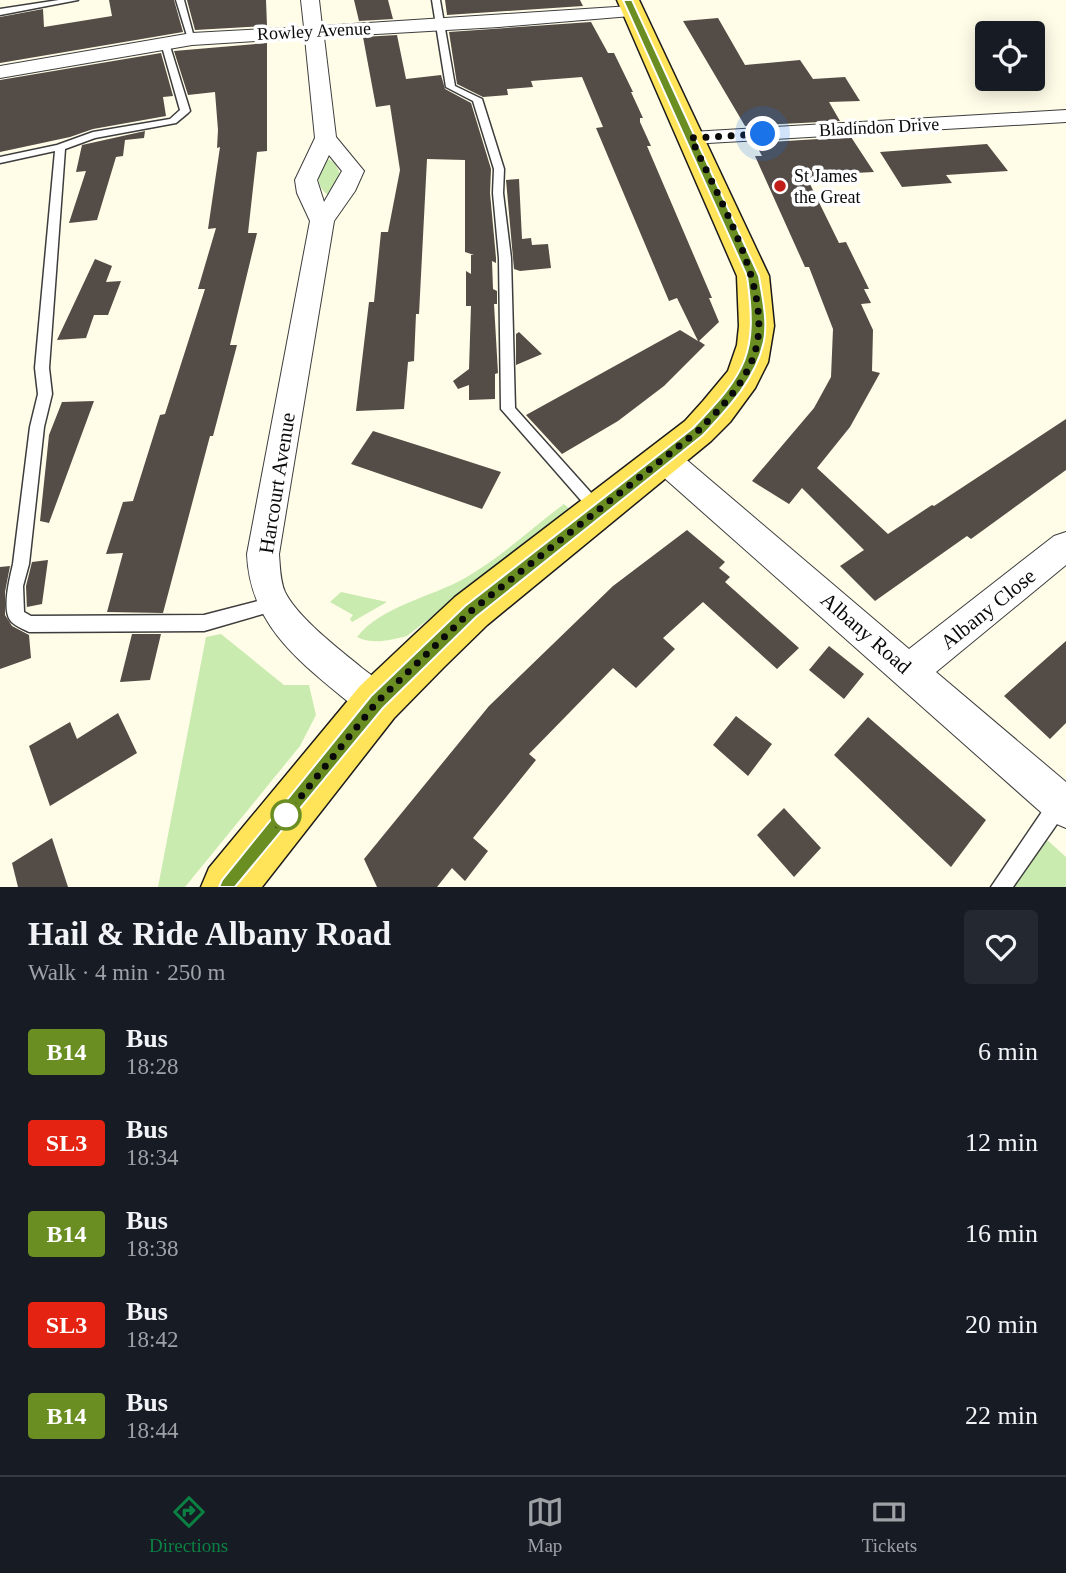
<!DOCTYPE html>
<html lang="en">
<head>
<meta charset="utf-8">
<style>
	body { margin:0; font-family:Georgia,serif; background:#242831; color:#f1f3f6; height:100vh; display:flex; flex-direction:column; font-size:26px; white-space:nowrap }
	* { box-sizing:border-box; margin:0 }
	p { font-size:23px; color:#9ea1a6 }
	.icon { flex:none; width:38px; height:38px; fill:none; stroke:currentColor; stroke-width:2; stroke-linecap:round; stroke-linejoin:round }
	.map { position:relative; height:887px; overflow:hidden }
	.drawer { display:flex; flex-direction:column; background:#171b24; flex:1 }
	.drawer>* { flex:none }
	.badge { padding:0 14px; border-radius:5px; font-size:24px; line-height:46px }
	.buttons { position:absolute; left:975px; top:21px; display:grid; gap:14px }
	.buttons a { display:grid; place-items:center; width:70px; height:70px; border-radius:7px; background:#171b24; box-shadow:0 4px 18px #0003; font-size:35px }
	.you { position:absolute; width:35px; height:35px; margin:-18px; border:5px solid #fff; border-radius:50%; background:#1a73e8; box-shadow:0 0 0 10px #1a73e833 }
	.map>.badge { position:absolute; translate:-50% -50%; box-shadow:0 0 0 4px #fff }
	.round { display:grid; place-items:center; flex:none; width:74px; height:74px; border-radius:7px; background:#242831 }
	.summary { display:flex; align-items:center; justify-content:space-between; height:119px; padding:0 28px }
	h1 { font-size:33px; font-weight:700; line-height:52px }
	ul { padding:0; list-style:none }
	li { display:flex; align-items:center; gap:21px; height:91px; padding:0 28px }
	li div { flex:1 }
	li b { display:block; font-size:26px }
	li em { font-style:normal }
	li .badge { min-width:77px; font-weight:700; text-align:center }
	.dock { display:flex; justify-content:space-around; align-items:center; height:98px; border-top:2px solid #363941; background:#171b24; font-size:19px; color:#9ea1a6 }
	.dock a { display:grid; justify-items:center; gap:4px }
	.dock .active { color:#0b8043 }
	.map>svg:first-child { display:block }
	.green { fill:#caebb0 }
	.building { fill:#544c46 }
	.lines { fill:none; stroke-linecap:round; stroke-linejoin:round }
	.lane-casing { stroke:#3d3d3d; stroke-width:3 }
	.street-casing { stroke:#3d3d3d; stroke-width:2 }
	.primary-casing { stroke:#1b1b1b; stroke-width:3 }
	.lane { fill:#fff; fill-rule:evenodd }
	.street { fill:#fff; fill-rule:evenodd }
	.primary { fill:#ffe358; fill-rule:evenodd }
	.line { fill:#6b8e23; stroke:#fff; stroke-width:2 }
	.walk { stroke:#0a0a0a; stroke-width:7; stroke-dasharray:0 12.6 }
	.poi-dot { fill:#c21f1b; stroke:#fff; stroke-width:2.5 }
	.stop-dot { fill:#fff; stroke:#6b8e23; stroke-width:3.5 }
	.labels { text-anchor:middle; stroke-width:7; stroke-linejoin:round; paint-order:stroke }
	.far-street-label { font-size:18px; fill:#0a0a0a; stroke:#fff }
	.far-poi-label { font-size:18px; fill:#0a0a0a; stroke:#fff; text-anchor:start }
	.street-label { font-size:21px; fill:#0a0a0a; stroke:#fff }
</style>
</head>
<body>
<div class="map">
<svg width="1066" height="887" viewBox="0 0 1066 887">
	<rect width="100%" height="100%" fill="#fffce8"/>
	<path class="green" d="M328,159l7,4 5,11 -12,21c-12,-9 -10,-18 -7,-31z
		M564,504l6,5 -163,127c-16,4 -35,9 -50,1 24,-31 75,-40 108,-59 35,-20 67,-50 99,-74z
		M341,592l46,10 -35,20 -2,-3 3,-4 -23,-13z
		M221,634l63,51h25l7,30 -16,31 -115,141h-27l48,-250z
		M1045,838l21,19v30h-55z"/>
	<path class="building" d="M109,0h65l9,32 -183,31v-46l43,-8 1,18 68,-11z
		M187,0h79l1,26 -72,4z
		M354,0h34l5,19 -34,2z
		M445,0h135l3,6 -136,9z
		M718,18l27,47 55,-5 13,19 32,-2 15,24 -31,1 11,19 -95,5 -62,-105z
		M591,22l17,31h6l19,39h-2l12,26h-3v4l11,24h-4l65,152h-3l10,24 -20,19 6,4 -41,41 -46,35 -56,33 -36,-39 154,-85 18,11 -21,-43 -8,3 -73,-173 7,-1 -21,-50 -51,4 2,6 -26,2 1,6 -25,2 -26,-13 -8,-52z
		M397,35l9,44 35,-4 4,14 26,14 20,66 -1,24 6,65v5l-4,-2 1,28 4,2v13h-3l4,69 -3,1v25l-26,1v-15l-11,4 -5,-8 16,-12 2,-63h-5v-35l5,3v-19h3l-9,-3v-92l-38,-1 -8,155h-3l-2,47 -6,1 -4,47 -48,2 13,-109h5l7,-70h7l12,-62 -10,-65 -14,2 -13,-70z
		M267,43v108l-10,1 -9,81h9l-27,112h7l-24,91h-3l-47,177 -56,-1 16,-59 -17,1 17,-52 10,-1 27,-86 5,-1 40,-125h-7l18,-61 -8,1 12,-82 -3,1 1,-18 -3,-38 -27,3 -14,-44z
		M161,53l12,43 -10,1 3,19 -73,13 -23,8 -70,15v-72z
		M145,131l-1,7 -19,2 -2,16 -7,1 -19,63 -28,3 17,-52 -10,1 6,-27z
		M851,137l23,35 -39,2 2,4 -29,2 31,63 7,-1 23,47h-5l7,14 -10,1 12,26 -1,41 8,2 -30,54 -33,41 71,66 44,-29 2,1 132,-87v51l-95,69 -4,-3 -92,65 -35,-35 24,-16 -62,-62 -13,16 -37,-23 62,-73 17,-31 2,-48 -24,-62h-4l-50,-111h7l-7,-13z
		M987,144l21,27 -62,4 6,8 -50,4 -22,-35z
		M519,179l3,60 9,-1 1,7 16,-1 3,24 -31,3 -6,-2 -8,-89z
		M95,259l17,7 -6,16 15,-1 -13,34h-14l-8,23 -29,2z
		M519,332l23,22 -26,11v-31z
		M94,401l-45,122 -9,-2 9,-86 13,-33z
		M373,431l63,20 65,21 -19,37 -131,-45z
		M687,530l38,32 -6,6 11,9 -5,5 74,66 -22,21 -74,-67 -40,36 12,11 -39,39 -23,-20 -84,86 7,6 -63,78 15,13 -23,30 -13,-13 -15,19h-60l-13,-28 125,-153 124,-120z
		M48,560l-6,44 -15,3v4v-1l-1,-24 6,-24z
		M10,566l-5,26v23l7,11 17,9 2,23 -31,11v-102z
		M132,634h29l-11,46 -30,2z
		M1066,641v82l-16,16 -46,-43z
		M829,646l35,28 -20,25 -35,-29z
		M118,713l19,40 -87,53 -21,-60 41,-24 7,17z
		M736,716l36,28 -24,32 -35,-31z
		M868,717l118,103 -35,47 -117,-112z
		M784,808l37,40 -27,29 -37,-42z
		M52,838l16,49h-50l-6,-24z"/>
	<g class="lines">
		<g class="lane-casing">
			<path id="lane" d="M59,0h19l-78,15v-6z
				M176,0h8l11,41 -7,-2z
				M432,0h8l15,86 27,13 22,70 -1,24 8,65 4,150 87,97 2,4 -2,4 -5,2 -5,-2 -91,-104 -2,-151 -6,-65 1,-24 -21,-68 -27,-14z
				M165,40l4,3 21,68 -2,2 -12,10 -81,15 -30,11 -16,219 3,26 -8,33 -15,137 -6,22 1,26 7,4 173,-1 69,-18 6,2 2,5 -2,5 -6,2 -69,20 -175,1c-6,-3 -16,-7 -19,-12 -8,-12 0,-43 3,-56l17,-137 8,-33 -3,-26 20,-217 -55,12v-6l57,-12 36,-13 77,-13 10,-9 -19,-67z
				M1059,795l7,3v13l-53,76h-22l61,-90z"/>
		</g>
		<g class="street-casing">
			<path id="street" d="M301,0h18l3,26 309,-20 9,5 -9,5 -132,11 -175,10 12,100 28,34 -9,20 -21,30 -55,333c1,12 1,27 6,38 13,26 54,57 77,76 14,11 27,18 33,34l-5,13 -13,5 -13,-5 -12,-10c-52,-43 -102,-79 -105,-151l63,-333 -13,-28 -2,-13 20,-42 -10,-100 -113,7 -192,33v-12l192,-33 112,-6zM329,155l13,16 -18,31 -7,-22z
				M1066,110v12l-375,22 -8,-1 -3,-5 3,-5 8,-1z
				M664,447l11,3 234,199 145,-113 12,-4v33l-130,107 130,110v46l-14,-6 -399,-354 -4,-9 4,-9z"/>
		</g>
		<g class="primary-casing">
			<path id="primary" d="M617,0h22l130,276 5,50 -6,36 -13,26 -25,34 -19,19 -224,184 -43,42 -50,51 -132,169h-61l8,-19 151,-182 52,-49 43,-40 230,-176 18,-20 25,-30 9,-26 2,-19 -2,-50z"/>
		</g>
		<use href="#lane" class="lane"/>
		<use href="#street" class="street"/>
		<use href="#primary" class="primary"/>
	</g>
	<path class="line" d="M623,0h9l127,276c3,20 9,44 5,65 -8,38 -36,67 -61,94l-227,182 -93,91 -148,179h-16l3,-7 149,-184 94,-90 228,-178c54,-56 65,-74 54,-152z"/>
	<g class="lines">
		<path class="walk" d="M286,815l-8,10 99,-123 94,-91 227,-180c25,-25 55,-55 60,-93 8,-61 -42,-144 -67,-200l72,-4"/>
	</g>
	<circle class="poi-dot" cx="780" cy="186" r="7"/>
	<circle class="stop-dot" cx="286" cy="815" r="14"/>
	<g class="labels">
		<g class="far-street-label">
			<text transform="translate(314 31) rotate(-3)" y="6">Rowley Avenue</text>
			<text transform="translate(879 127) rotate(-3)" y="6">Bladindon Drive</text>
		</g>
		<g class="far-poi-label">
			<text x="794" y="182">St James<tspan x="794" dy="21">the Great</tspan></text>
		</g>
		<g class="street-label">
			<text transform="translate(277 483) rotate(-81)" y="7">Harcourt Avenue</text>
			<text transform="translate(988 609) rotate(-39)" y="7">Albany Close</text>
			<text transform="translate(866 633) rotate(41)" y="7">Albany Road</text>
		</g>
	</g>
</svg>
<div class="buttons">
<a><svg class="icon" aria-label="locate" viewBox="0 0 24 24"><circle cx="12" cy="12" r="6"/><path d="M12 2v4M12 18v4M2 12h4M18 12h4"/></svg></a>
</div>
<div class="you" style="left:763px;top:134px"></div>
</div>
<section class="drawer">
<div class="summary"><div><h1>Hail &amp; Ride Albany Road</h1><p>Walk · 4 min · 250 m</p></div><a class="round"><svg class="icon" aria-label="heart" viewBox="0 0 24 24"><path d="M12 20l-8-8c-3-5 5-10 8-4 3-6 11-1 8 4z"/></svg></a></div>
<ul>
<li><span class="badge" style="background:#6b8e23;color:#fff">B14</span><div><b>Bus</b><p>18:28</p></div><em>6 min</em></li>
<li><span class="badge" style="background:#e42313;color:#fff">SL3</span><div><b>Bus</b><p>18:34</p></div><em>12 min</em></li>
<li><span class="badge" style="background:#6b8e23;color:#fff">B14</span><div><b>Bus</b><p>18:38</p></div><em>16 min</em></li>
<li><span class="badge" style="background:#e42313;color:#fff">SL3</span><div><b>Bus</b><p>18:42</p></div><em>20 min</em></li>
<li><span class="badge" style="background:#6b8e23;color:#fff">B14</span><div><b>Bus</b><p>18:44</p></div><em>22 min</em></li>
</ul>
</section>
<nav class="dock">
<a class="active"><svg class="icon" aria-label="directions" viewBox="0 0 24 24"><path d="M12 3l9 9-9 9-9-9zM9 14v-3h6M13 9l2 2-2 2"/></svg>Directions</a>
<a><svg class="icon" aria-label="map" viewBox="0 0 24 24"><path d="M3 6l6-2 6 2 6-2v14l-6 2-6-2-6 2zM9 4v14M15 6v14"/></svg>Map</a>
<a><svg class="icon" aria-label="tickets" viewBox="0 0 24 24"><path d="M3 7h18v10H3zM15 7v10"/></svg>Tickets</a>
</nav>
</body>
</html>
